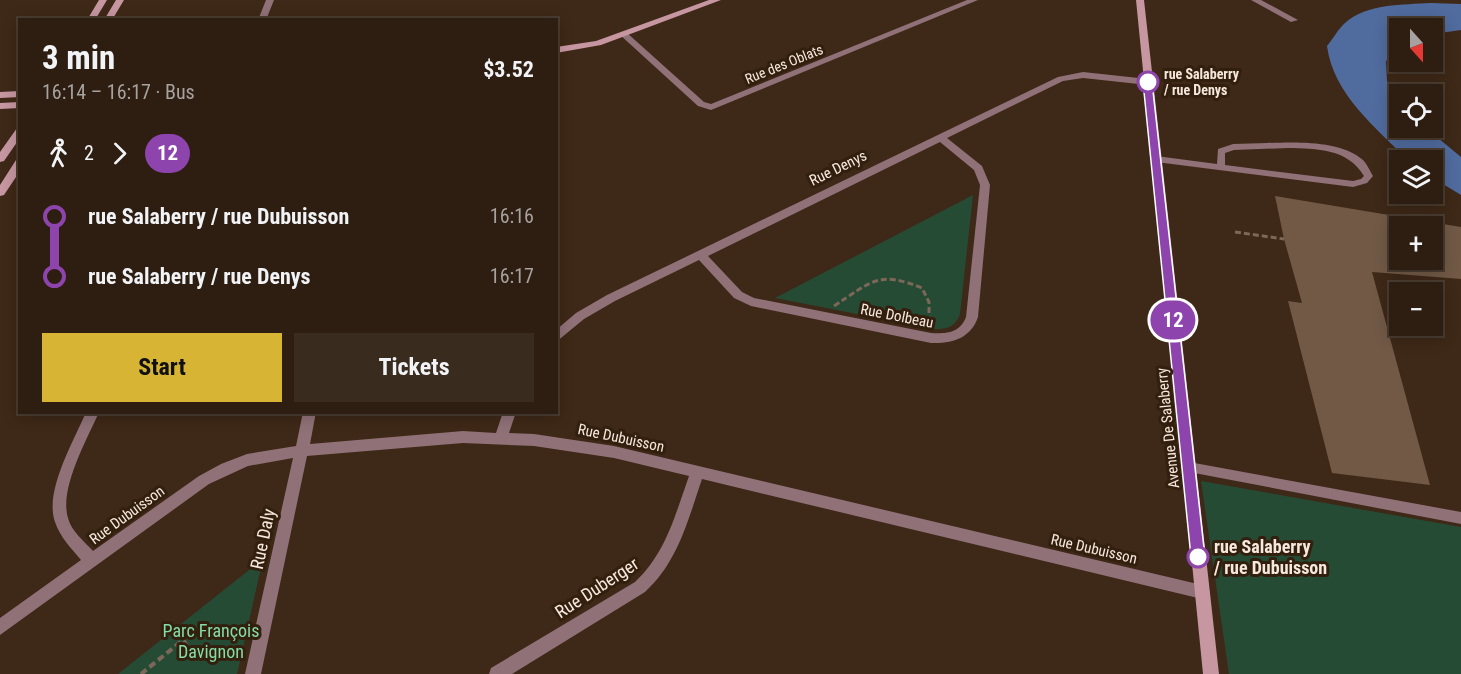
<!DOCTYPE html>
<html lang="en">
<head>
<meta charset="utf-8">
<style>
	body { margin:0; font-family:"Roboto Condensed",sans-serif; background:#3a2b1f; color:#f1f3f6; height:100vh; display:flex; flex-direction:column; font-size:22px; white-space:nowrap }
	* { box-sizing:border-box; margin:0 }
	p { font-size:20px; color:#a7a29f }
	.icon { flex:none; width:33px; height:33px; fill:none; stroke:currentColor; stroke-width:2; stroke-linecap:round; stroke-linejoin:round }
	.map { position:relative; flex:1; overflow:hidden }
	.panel { position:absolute; left:18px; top:18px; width:540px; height:396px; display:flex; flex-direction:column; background:#2e1e11; border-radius:0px; box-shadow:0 3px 15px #0003,0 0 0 2px #493c31 }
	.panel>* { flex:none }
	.badge { padding:0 12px; border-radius:20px; font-size:21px; line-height:39px }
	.needle { width:39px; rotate:159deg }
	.fabs { position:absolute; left:1389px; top:18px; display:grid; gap:12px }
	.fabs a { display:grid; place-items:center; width:54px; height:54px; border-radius:0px; background:#2e1e11; box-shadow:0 3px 15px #0003,0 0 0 2px #493c31; font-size:30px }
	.map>.badge { position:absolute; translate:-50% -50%; box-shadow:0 0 0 3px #fff }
	.legs { display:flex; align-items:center; gap:9px; height:66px; padding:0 24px; font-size:20px }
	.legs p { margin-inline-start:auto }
	.head { display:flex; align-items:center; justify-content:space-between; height:102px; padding:0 24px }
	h1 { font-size:33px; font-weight:700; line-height:45px }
	.cta { display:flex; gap:12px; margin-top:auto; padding:12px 24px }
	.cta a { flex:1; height:69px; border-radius:0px; background:#d7b434; color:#111; font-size:24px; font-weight:700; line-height:69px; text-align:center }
	.cta a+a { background:#3a2b1f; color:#f1f3f6 }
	ul { padding:0 24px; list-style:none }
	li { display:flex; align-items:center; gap:21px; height:60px; font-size:22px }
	li i { display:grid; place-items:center; width:9px; height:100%; margin:0 8px; background:currentColor }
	li i::after { content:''; width:15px; height:15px; margin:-8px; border:4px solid; border-radius:50%; background:#2e1e11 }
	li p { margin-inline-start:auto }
	li:first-child i { background:linear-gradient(#0000 50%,currentColor 0) }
	li:last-child i { background:linear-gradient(currentColor 50%,#0000 0) }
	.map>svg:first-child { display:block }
	.green { fill:#264b35 }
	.water { fill:#506b9e }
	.building { fill:#715946; fill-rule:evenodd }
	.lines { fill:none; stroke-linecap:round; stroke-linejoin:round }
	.path-far1 { stroke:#7c6859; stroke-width:3; stroke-dasharray:6 3; stroke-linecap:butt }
	.path { stroke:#7c6859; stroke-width:4; stroke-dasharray:7 4; stroke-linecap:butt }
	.lane { fill:#8f7177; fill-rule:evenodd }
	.street { fill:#8f7177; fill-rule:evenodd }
	.secondary { fill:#c696a1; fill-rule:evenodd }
	.line-1 { fill:#8e44ad; stroke:#fff; stroke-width:1.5 }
	.stop-1-dot { fill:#fff; stroke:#8e44ad; stroke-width:3 }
	.labels { text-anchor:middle; stroke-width:6; stroke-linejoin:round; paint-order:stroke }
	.far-street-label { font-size:14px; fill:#f7e8dd; stroke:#331f0e }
	.far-stop-label { font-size:14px; font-weight:bold; fill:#f7e8dd; stroke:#331f0e; text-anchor:start }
	.street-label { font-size:15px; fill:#f7e8dd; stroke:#331f0e }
	.near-street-label { font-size:18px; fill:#f7e8dd; stroke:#331f0e }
	.near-stop-label { font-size:18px; font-weight:bold; fill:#f7e8dd; stroke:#331f0e; text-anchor:start }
	.near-park-label { font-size:18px; fill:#83dda7; stroke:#331f0e }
</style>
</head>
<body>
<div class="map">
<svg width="1461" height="674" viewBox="0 0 1461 674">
	<rect width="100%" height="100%" fill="#3e2817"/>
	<path class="green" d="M973,195l-13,119c-5,13 -12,15 -26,15l-159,-31z
		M1201,481l260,46v147h-232z
		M263,559l-26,115h-119z"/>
	<path class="water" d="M1431,3l30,1v26l-28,4 -1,-6h-32l-1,20 -13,13 1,20 12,17 1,30h26l35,29v38l-28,-17 -1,-18h-24c-32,-32 -75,-66 -81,-114 6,-7 11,-17 18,-23 22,-20 58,-18 86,-20z"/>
	<path class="building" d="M1275,196l186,31v52l-89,-7 58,213 -98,-12 -44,-172 14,2 -18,-64zM1400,226h32v34h-32z"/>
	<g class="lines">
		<path class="path-far1" d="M1235,232l49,7
			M834,306c37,-24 44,-36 88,-18l7,14v22"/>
		<path class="path" d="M141,674l42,-34 9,12"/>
		<path class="lane" d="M1267,143c28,-1 74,-3 96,17 4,4 7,11 10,16l-6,7 -14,4 -197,-25 -4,-3 4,-3 61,8 1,-15 15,-5zM1288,148c29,1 59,0 76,28l-3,3 -8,2 -128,-16v-12l9,-3z
			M1189,462l272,50v12l-272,-52 -4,-1 -2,-4 2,-4z"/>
		<path class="street" d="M266,0h8l-8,20h-8z
			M967,0h11l-267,110 -13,-4 -79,-72 7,-2 78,70 7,2z
			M1251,0h10l37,20 -7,2z
			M1083,72l65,7 4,3 -4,3 -65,-7 -20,3 -116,57 35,28 8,19 -12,132c-7,21 -26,27 -47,26l-180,-37 -17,-8 -35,-38 -84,41 -31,18 -28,23v-12l20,-17 31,-18 451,-218zM940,142l34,28 6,15 -14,132c-6,16 -20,17 -35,16l-177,-35 -12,-6 -34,-36z
			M86,412h13c-12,28 -40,76 -31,106 3,13 17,24 25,33l106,-75 22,-12 26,-10 49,-8 7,-34h13l-6,32 153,-13 33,2 7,-21h13l-7,21 25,1 80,12 588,139 5,2 3,5 -3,5 -5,2 -500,-120c-14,41 -24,83 -57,113l-133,82h-23l2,-6 144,-86c31,-29 40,-67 54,-106l-75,-18 -80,-12 -71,-3 -156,13 -46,218h-16l48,-216 -45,8 -39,18 -209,151v-17l81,-58c-10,-12 -21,-23 -26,-38 -11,-31 19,-81 31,-110z"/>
		<path class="secondary" d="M99,0h8l-12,20h-8z
			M116,0h8l-12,20h-8z
			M709,0h12l-120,45 -45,8v-6l40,-6z
			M1136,0h8l75,674h-16z
			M20,91v6l-20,1v-6z
			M20,102v6l-20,1v-6z
			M20,127v11l-16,23 -4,1v-10l17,-24z
			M20,159v12l-16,24 -4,1v-11l16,-25z"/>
	</g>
	<path class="line-1" d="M1148,79l4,3 53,475 -2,5 -5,2 -5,-2 -2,-5 -48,-475z"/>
	<g class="stop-1-dot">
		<circle cx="1148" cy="82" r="10"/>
		<circle cx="1198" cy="557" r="10"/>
	</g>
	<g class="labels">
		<g class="far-street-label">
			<text transform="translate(784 64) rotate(-22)" y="5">Rue des Oblats</text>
		</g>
		<g class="far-stop-label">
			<text x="1164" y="79">rue Salaberry<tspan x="1164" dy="16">/ rue Denys</tspan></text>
		</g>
		<g class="street-label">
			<text transform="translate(838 168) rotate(-26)" y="5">Rue Denys</text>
			<text transform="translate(897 316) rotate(11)" y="5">Rue Dolbeau</text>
			<text transform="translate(1168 428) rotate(-96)" y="5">Avenue De Salaberry</text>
			<text transform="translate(621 438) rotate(12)" y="5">Rue Dubuisson</text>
			<text transform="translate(127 515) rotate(-36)" y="5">Rue Dubuisson</text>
			<text transform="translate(1094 549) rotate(13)" y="5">Rue Dubuisson</text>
		</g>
		<g class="near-street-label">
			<text transform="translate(263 539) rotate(-78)" y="6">Rue Daly</text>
			<text transform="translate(597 588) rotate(-33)" y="6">Rue Duberger</text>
		</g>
		<g class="near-stop-label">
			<text x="1214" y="553">rue Salaberry<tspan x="1214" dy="21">/ rue Dubuisson</tspan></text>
		</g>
		<g class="near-park-label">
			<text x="211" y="637">Parc François<tspan x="211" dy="21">Davignon</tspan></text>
		</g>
	</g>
</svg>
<div class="fabs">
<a><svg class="needle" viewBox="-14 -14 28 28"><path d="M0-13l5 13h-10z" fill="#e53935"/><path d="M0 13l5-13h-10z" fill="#a7a29f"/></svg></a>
<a><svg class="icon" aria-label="locate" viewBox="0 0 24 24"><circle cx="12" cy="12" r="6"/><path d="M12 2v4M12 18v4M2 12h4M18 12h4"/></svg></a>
<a><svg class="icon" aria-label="layers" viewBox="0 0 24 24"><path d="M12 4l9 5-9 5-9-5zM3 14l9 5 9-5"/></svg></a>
<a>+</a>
<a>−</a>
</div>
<b class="badge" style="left:1173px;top:320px;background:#8e44ad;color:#fff">12</b>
<section class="panel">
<div class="head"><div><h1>3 min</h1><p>16:14 – 16:17 · Bus</p></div><b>$3.52</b></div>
<div class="legs"><svg class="icon" aria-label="walk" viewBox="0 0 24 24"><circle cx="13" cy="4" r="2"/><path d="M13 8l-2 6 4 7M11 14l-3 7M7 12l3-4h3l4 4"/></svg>2<svg class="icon" aria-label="forward" viewBox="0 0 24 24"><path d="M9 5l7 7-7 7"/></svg><b class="badge" style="background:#8e44ad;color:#fff">12</b></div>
<ul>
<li><i style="color:#8e44ad"></i><b>rue Salaberry / rue Dubuisson</b><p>16:16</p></li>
<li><i style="color:#8e44ad"></i><b>rue Salaberry / rue Denys</b><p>16:17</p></li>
</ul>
<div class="cta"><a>Start</a><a>Tickets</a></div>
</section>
</div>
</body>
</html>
